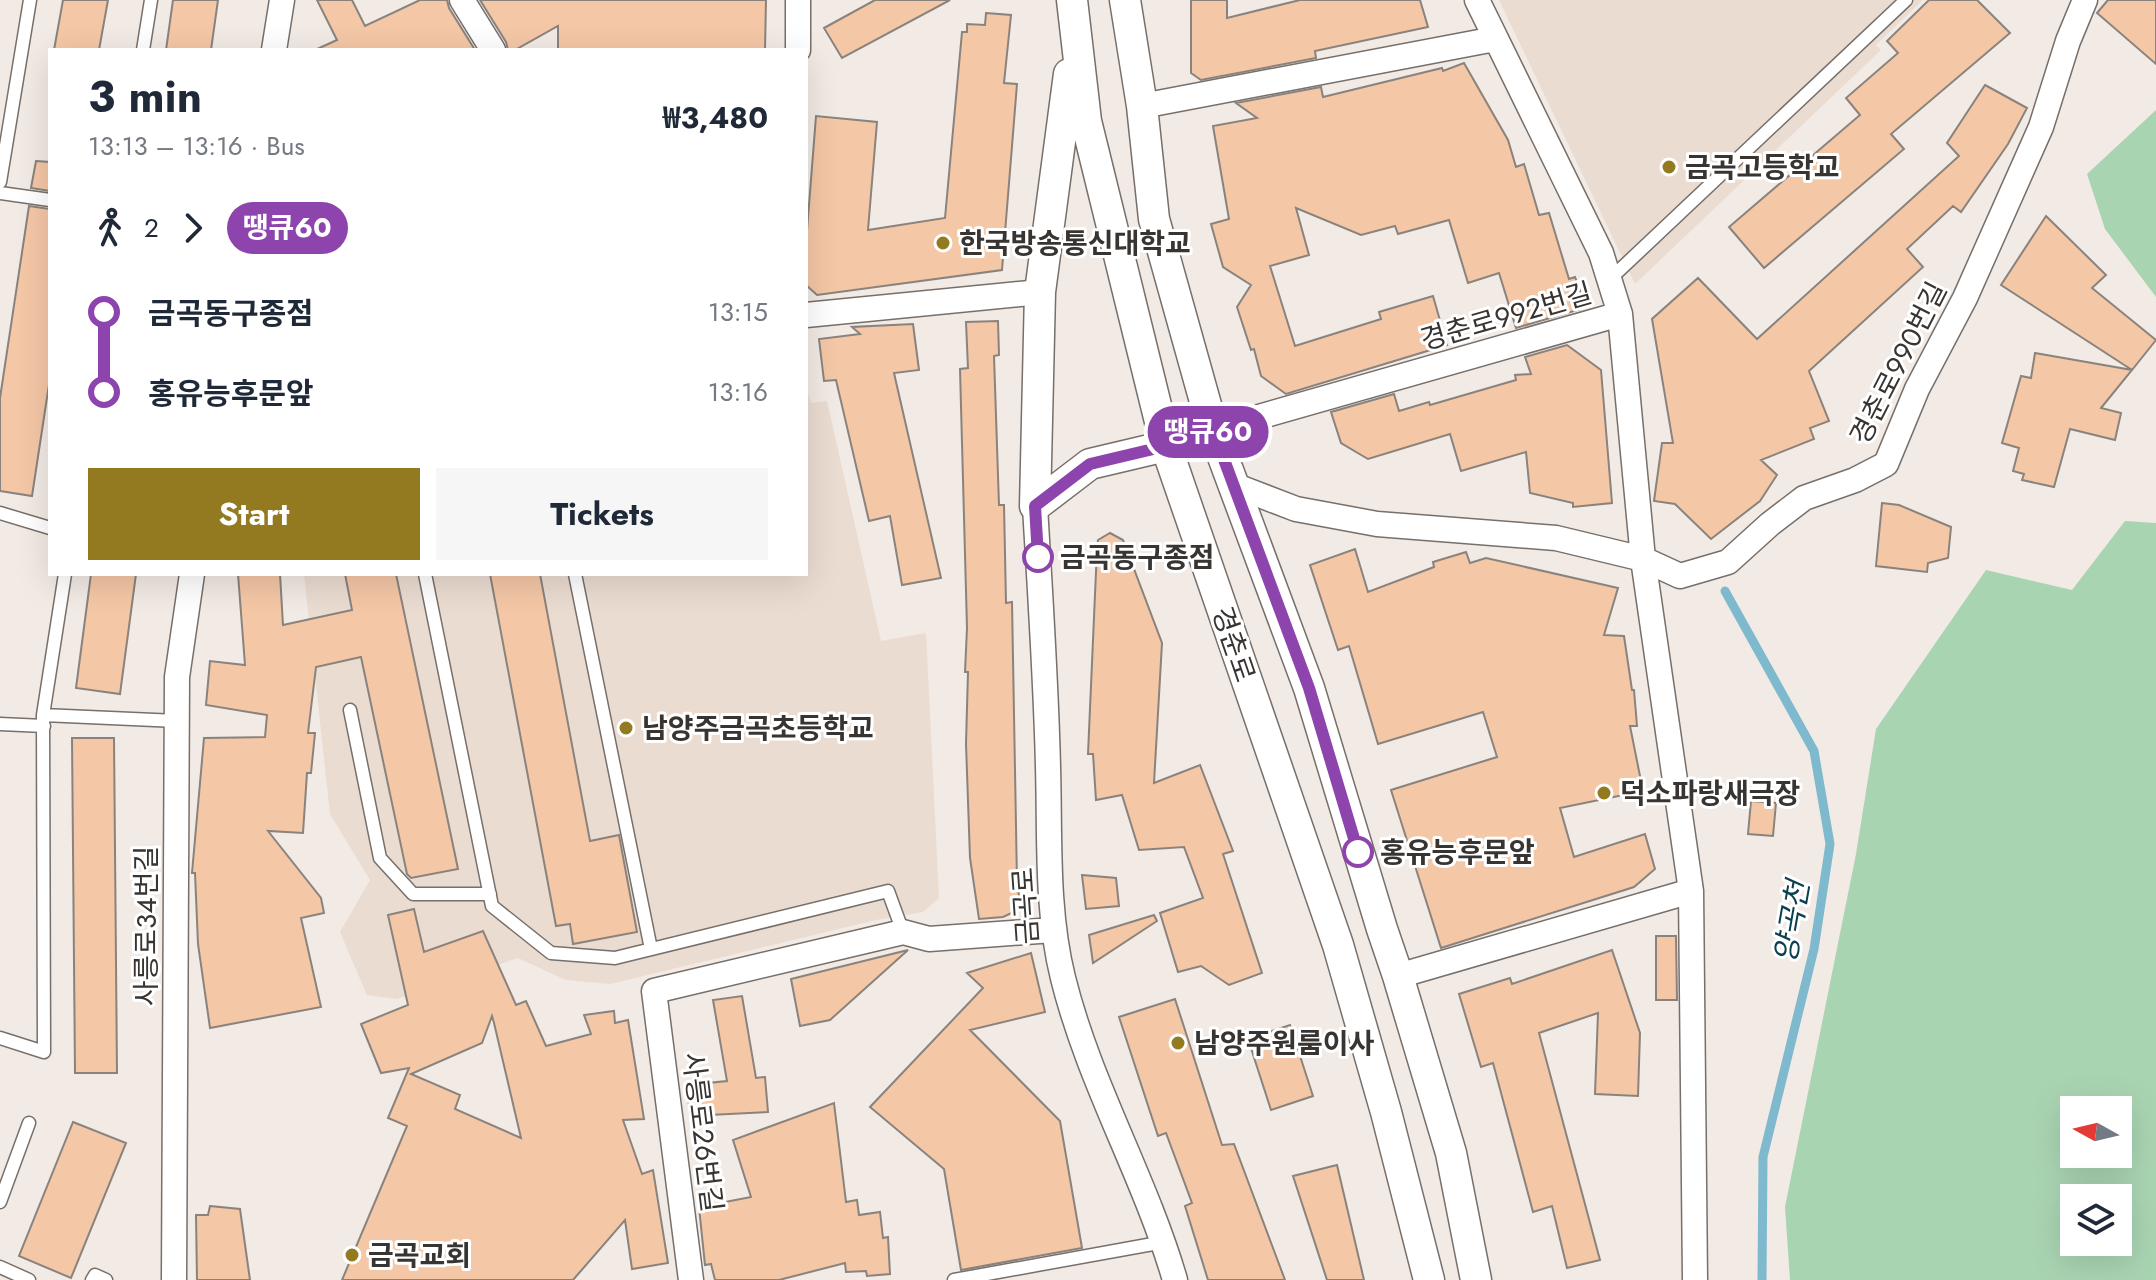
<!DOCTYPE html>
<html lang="en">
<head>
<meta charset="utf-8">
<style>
	body { margin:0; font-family:Jost,"Noto Sans KR",sans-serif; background:#f6f6f7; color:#1f2937; height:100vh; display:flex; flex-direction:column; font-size:30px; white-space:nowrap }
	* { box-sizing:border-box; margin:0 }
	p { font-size:26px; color:#747a83 }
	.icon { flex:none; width:44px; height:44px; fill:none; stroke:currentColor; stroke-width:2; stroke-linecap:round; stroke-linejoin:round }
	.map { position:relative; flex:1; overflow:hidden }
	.drawer { position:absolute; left:48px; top:48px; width:760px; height:528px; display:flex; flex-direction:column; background:#fff; border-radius:0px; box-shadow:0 8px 32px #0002 }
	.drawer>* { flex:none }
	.badge { padding:0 16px; border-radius:26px; font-size:28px; line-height:52px }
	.needle { width:52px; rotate:278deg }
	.fabs { position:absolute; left:2060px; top:1096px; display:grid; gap:16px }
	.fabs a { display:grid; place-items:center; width:72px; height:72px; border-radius:0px; background:#fff; box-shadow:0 8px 32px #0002; font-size:40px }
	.map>.badge { position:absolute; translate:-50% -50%; box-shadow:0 0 0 4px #fff }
	.legs { display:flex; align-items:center; gap:12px; height:88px; padding:0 40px; font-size:26px }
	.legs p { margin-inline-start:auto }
	.headline { display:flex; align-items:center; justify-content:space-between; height:136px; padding:0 40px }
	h1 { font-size:44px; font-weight:700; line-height:60px }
	.primary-button { display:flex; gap:16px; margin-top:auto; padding:16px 40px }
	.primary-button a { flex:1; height:92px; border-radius:0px; background:#937a21; color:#fff; font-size:32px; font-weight:700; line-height:92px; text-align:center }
	.primary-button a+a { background:#f6f6f7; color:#1f2937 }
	ul { padding:0 40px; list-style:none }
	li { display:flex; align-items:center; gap:28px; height:80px; font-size:30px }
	li i { display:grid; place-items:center; width:12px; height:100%; margin:0 10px; background:currentColor }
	li i::after { content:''; width:20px; height:20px; margin:-10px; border:6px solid; border-radius:50%; background:#fff }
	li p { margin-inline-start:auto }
	li:first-child i { background:linear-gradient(#0000 50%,currentColor 0) }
	li:last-child i { background:linear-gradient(currentColor 50%,#0000 0) }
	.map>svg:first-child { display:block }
	.built { fill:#ebdcd1 }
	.green { fill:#a9d4b2; fill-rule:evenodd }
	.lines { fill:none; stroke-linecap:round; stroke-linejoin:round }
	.stream { stroke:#7eb9cd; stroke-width:9 }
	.building { fill:#f4c7a6; stroke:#8a837d; stroke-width:2; fill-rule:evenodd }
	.service-casing { stroke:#766f6a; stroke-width:15 }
	.minor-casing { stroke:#766f6a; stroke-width:27 }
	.tertiary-casing { stroke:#766f6a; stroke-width:33 }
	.service { stroke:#fff; stroke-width:12 }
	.minor { stroke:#fff; stroke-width:24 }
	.tertiary { stroke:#fff; stroke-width:30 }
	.line-1-casing { stroke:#fff; stroke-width:18 }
	.line-1 { stroke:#8e44ad; stroke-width:12 }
	.poi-dot { fill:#937a21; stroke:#fff; stroke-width:3 }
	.stop-1-dot { fill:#fff; stroke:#8e44ad; stroke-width:4 }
	.labels { text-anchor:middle; stroke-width:6; stroke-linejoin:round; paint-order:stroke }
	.poi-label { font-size:28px; font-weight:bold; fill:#373432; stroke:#fff; text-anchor:start }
	.street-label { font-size:28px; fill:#373432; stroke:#fff }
	.stop-label { font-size:28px; font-weight:bold; fill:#373432; stroke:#fff; text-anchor:start }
	.water-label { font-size:30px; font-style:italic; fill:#0a404f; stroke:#fff }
</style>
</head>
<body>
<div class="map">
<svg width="2156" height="1280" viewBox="0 0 2156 1280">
	<rect width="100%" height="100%" fill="#f2eae4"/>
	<path class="built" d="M1499,0h424l-47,45 5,5 -246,234z
		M806,386l5,17 16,-2 54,240 45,-8 13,265 -16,14 -47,8 -266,64 -44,-4 -48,-22 -121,41 -30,-4 -27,-63 30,-52 -40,-66 -26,-240h502z"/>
	<path class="green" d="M2156,110v187l-51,-68 -18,-55z
		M2125,521l31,2v757h-366l-5,-73 71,-353 20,-125 110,-159 86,20zM2118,1110v44h-44v-44zM2118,1198v44h-44v-44z"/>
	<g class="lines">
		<path class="stream" d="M1725,591l89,160 16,93 -16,105 -51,208 -1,123"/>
	</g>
	<path class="building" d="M63,0h45l-9,50h-45z
		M173,0h45l-7,50h-45z
		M317,0h35l13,26 55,-26h27l2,8 26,42h-160l22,-10z
		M480,0h286l-1,50h-207v-24l-43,24h-7l-2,-8z
		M875,0h75l-108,58 -18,-30z
		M1191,0h36v18l73,-18h120l8,27 -113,24 1,7 -115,22 -10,-7z
		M1929,0h48l33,33 -119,101 13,15 -140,119 -35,-41 131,-112 -14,-17 52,-45 -11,-12z
		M2108,0h48v64l-59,-51z
		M986,13l25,2 -7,68 13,1 -15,186 -185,25 -11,-10v-42l10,-127 61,6 -9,108 77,-12 17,-186h5v-8l18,1z
		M1464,63l44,77 8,27 8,-3 15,51 10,-2 20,66 6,-2 9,25 -3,7 -65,19 -17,-55 -31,10 -19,-63 -51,14 -3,-8 -34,9 -65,-27 13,47 -39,11 25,80 86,-27 -2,-7 54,-16 14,49 -161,49 -25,-18 -7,-27 -3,1 -14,-43 14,-22 -28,-18 -12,-43 18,-5 -16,-93 44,-8 -21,-15 85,-16 2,10 119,-29 1,3z
		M1985,85l42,23 -19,36 -47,68 -8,-6 -46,43 16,18 -114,104 20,50 -19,7 4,11 -53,21 16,15 -17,26 -49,38 -36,-35 -21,-3 8,-58h11l-21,-124 46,-41 59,61 202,-183 -12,-13z
		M36,161l14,1v29l-19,-3z
		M29,206l21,3v169l-18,118 -32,-5v-93z
		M2046,216l60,59 -14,13 64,52 -24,30 -131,-85z
		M998,321l1,34 -5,1 5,149h5l2,98 6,-1 5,280 3,20 -4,9 -13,6 -24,2 -9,-61 -4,-114 2,-72h-3l2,-44 -7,-259 8,-1 -2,-46z
		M913,324l6,46 -25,3 47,205 -39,7 -12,-69 -21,5 -33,-141 -12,1 -5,-42 41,-5 -8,-7z
		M1567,345l34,25 11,133 -39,4v-4l-43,-10 -4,-41 -65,19 -11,-37 -82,25 -27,-16 -10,-31 63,-18 5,17 30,-9 1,3 86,-25 -1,-5 16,-1 -6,-17z
		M2035,353l97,17 -31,38 20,5 -6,27 -45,-11 -16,58 -32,-7 2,-6 -11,-3 6,-23 -17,-5 19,-67 10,2z
		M1882,503l17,2 52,22 -3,31 -20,5 -1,9 -51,-6z
		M1110,533l13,7 39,103 -8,140 46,-18 33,86 -10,3 39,119 -33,12 -28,-19 -23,6 -18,-59 43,-15 -19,-51 -45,3 -17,-55 -26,5 -3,-46h-5l9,-205 1,-9z
		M1355,549l13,43 66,-25 -1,-5 33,-10 4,11 16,-5 132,30 -14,47 20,1 8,54h2l3,36h-7l13,65 -83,17 14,49 71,-23 10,35 -21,18 -193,61 -50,-158 106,-33 -14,-45 -105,32 -29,-98 -11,4 -28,-85z
		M91,574h45l-16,120 -44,-6z
		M238,574h42l3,51 69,-15 -7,-36h51l62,295 -47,9 -4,-4 -46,-217 -45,10 -8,66h7l-4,40h-4l-4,60 -35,-2 53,67 3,15 -23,5 20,89 -111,21 -12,-84 -3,-71h-3l12,-135 61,-1 2,-22 -61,-10 4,-44 35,4z
		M490,574h50l50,267 29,-6 18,97 -64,12 -3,-20 -14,2z
		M72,738h42l3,335h-42z
		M1751,801l25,2 -3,33 -25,-2z
		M1082,875l34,3 3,28 -33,3z
		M414,909l10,43 59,-21 33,74 10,-4 20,45 45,-12 -7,-19 30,-4 1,12 13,-3 16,99 -21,1 19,54 11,-4 15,93 -36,6 -7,-49 -52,60h-231l65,-154 -19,-8 21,-50 -28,5 -20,-49 47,-19 -20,-90zM492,1016l2,7 27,115 -66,-29 5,-14 -49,-21 71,-31z
		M1154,915l3,6 -64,42 -4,-28z
		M1656,936h20l1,64h-21z
		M908,950l-78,70 -30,6 -9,-47z
		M1612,950l28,83 -2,63 -43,-2 3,-81 -59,20 61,227 -33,8 -15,-62 -19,6 -40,-149 -12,4 -22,-73 51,-16 2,6z
		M1031,953l14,59 -75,18 90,91 22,127 -121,22 -17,-101 -74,-62 113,-119 -16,-15z
		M742,996l14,82 9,-1 3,35 -78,4 -3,-31 40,-4 -14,-81z
		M1175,999l47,146 12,-1 51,136h-77l-23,-74 7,-3 -26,-70 -8,3 -39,-119z
		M1290,1025l23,71 -42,14 -23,-71z
		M834,1103l12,99 11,-2 2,15 21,-3 3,26 5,-1 2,37 -23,2 -1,-5 -20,1 -1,-9 -66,17h-64l-4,-16 -6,1 -6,-58 52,-10 -18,-57z
		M73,1122l53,21 -55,135 -52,-22z
		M1337,1165l27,115h-37l-34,-104z
		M210,1206l30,3 10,71h-53l-1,-65h12z"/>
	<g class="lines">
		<g class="service-casing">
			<path id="service" d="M143,50l8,-50
				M0,182l30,-182
				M0,193l50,7
				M1609,280l297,-280
				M0,513l50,15
				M425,574l67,332 59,47 64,5 273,-67 15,41
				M575,574l76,375
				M350,710l30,148 33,36h77
				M43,715l22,-141
				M0,724l44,2
				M0,1038l44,14 -1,-337 134,6
				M0,1202l29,-79
				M0,1267l29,13
				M92,1280l3,-5 11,5
				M954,1280l210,-38"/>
		</g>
		<g class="minor-casing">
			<path id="minor" d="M462,0l31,50
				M274,50l8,-50
				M798,50v-50
				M1142,106l353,-67
				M1620,314l23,245 48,332 4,389
				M806,315l234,-23
				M1213,430l407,-116 -19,-61 -124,-253
				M1231,484l65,25 81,15 179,14 87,21 37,17 48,-14 42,-38 34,-26 51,-18 31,-16 31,-75 48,-91 76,-171 27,-86 17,-41
				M1035,506c5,87 11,174 13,261 2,70 -2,143 15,211 26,105 82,199 112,302
				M1398,976l293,-85
				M174,1280l3,-603 15,-103
				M691,1280l-37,-289 249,-59 26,7 124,-9"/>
		</g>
		<g class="tertiary-casing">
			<path id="tertiary" d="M1072,0l14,121 80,325 172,499 48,167 43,168
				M1125,0l17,106 12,113 59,211 96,258 73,241 16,47 53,177 25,127
				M1035,506l5,-214 29,-218
				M1035,506l55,-42 76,-18 47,-16"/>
		</g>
		<use href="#service" class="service"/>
		<use href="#minor" class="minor"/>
		<use href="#tertiary" class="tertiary"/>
	</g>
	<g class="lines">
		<g class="line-1-casing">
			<path id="line-1" d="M1038,557l-3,-51 55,-42 76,-18 47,-16 96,258 49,164"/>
		</g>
		<use href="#line-1" class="line-1"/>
	</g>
	<g class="poi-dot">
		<circle cx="1669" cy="167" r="8"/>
		<circle cx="943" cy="243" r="8"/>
		<circle cx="626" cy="728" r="8"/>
		<circle cx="1604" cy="793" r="8"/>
		<circle cx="1178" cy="1043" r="8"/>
		<circle cx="352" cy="1255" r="8"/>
	</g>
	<g class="stop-1-dot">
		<circle cx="1038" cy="557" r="14"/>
		<circle cx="1358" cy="852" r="14"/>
	</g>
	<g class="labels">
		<g class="poi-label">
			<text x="1685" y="177">금곡고등학교</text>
			<text x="959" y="253">한국방송통신대학교</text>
			<text x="642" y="738">남양주금곡초등학교</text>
			<text x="1620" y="803">덕소파랑새극장</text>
			<text x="1194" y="1053">남양주원룸이사</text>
			<text x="368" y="1265">금곡교회</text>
		</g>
		<g class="street-label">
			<text transform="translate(1506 316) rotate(-16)" y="10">경춘로992번길</text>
			<text transform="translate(1898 363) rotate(-63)" y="10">경춘로990번길</text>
			<text transform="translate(1234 644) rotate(71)" y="10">경춘로</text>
			<text transform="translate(1025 906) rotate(-94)" y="10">금곡로</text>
			<text transform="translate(146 926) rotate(-90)" y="10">사릉로34번길</text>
			<text transform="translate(703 1132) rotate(83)" y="10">사릉로26번길</text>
		</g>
		<g class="stop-label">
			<text x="1060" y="567">금곡동구종점</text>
			<text x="1380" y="862">홍유능후문앞</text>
		</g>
		<g class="water-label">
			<text transform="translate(1792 922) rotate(-80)" y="10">양곡천</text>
		</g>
	</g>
</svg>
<div class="fabs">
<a><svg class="needle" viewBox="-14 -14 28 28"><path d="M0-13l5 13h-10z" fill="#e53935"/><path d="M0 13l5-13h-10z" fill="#747a83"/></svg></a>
<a><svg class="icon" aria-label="layers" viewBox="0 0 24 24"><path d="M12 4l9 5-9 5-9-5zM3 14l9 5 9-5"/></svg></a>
</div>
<b class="badge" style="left:1208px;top:432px;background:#8e44ad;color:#fff">땡큐60</b>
<section class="drawer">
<div class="headline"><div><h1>3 min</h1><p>13:13 – 13:16 · Bus</p></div><b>₩3,480</b></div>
<div class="legs"><svg class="icon" aria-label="walk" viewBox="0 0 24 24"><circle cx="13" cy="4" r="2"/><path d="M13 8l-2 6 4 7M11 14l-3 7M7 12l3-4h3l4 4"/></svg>2<svg class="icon" aria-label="forward" viewBox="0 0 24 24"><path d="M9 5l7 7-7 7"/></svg><b class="badge" style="background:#8e44ad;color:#fff">땡큐60</b></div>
<ul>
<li><i style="color:#8e44ad"></i><b>금곡동구종점</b><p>13:15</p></li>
<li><i style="color:#8e44ad"></i><b>홍유능후문앞</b><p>13:16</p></li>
</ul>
<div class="primary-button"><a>Start</a><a>Tickets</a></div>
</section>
</div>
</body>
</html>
